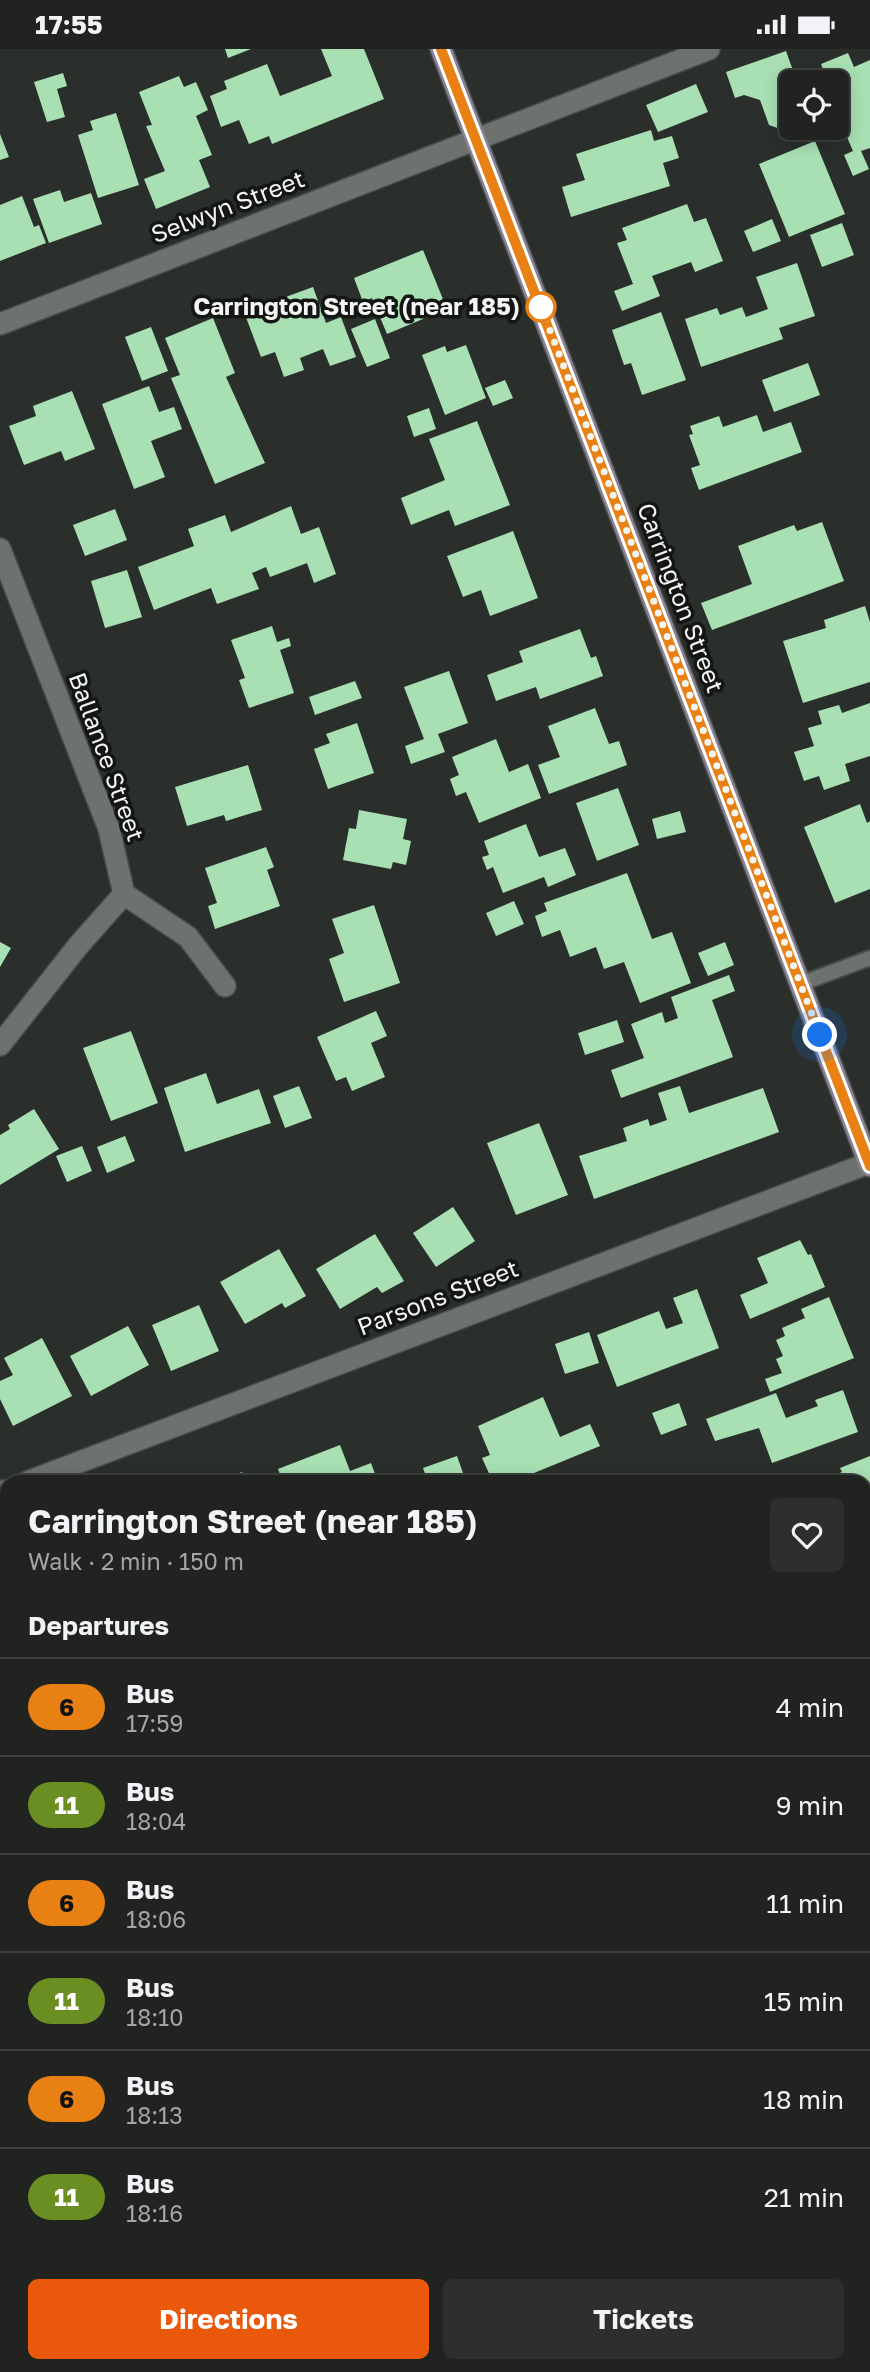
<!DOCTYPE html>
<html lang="en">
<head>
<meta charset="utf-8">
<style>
	body { margin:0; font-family:"Golos Text",sans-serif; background:#2d2f2d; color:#f1f3f6; height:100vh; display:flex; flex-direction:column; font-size:26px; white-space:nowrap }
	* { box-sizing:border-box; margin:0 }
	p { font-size:23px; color:#a2a4a5 }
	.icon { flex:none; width:38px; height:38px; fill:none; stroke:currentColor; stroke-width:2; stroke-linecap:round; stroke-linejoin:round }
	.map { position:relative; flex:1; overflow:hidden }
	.drawer { position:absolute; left:0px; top:1426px; width:872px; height:898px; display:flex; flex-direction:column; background:#202320; border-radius:21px 21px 0 0; box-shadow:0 4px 18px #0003,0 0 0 2px #3d403e }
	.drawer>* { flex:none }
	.badge { padding:0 14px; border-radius:23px; font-size:24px; line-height:46px }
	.buttons { position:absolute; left:779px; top:21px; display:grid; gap:14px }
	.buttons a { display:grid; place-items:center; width:70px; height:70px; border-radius:10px; background:#202320; box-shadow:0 4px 18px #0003,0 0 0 2px #3d403e; font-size:35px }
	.you { position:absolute; width:35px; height:35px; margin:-18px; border:5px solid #fff; border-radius:50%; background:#1a73e8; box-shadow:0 0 0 10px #1a73e833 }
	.map>.badge { position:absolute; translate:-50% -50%; box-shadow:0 0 0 4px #fff }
	h2 { padding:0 28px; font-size:26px; line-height:63px }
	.round { display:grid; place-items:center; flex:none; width:74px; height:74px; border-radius:10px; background:#2d2f2d }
	.summary { display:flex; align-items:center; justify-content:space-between; height:119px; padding:0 28px }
	h1 { font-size:33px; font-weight:700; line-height:52px }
	.button { display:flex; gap:14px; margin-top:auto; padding:14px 28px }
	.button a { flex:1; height:80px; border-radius:10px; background:#ea580c; color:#fff; font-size:28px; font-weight:700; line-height:80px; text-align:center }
	.button a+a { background:#2d2f2d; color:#f1f3f6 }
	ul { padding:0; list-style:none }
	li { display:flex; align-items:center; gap:21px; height:98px; padding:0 28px; border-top:2px solid #3d403e }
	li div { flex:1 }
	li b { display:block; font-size:26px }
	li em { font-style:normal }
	li .badge { min-width:77px; font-weight:700; text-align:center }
	.status { display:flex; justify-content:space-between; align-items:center; height:49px; padding:0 35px; background:#202320; direction:ltr }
	.status svg { height:19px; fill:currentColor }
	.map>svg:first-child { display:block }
	.building { fill:#a8e0b3 }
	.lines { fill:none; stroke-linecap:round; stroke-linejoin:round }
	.lane-casing { stroke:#494c49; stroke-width:18 }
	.street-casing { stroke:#494c49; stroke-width:24 }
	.secondary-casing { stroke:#494c49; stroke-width:24 }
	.lane { stroke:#6d726e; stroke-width:14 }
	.street { stroke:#6d726e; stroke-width:21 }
	.secondary { stroke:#8a8294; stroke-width:21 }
	.line-casing { stroke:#fff; stroke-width:16 }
	.line { stroke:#e88013; stroke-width:10 }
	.walk { stroke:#f3f5f3; stroke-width:7; stroke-dasharray:0 12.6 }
	.stop-dot { fill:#fff; stroke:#e88013; stroke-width:3.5 }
	.labels { text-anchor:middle; stroke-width:7; stroke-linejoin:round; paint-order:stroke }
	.street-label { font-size:24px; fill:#f3f5f3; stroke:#141614 }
	.stop-label { font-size:24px; font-weight:bold; fill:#f3f5f3; stroke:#141614; text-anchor:end }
</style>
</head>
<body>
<div class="status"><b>17:55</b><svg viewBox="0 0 49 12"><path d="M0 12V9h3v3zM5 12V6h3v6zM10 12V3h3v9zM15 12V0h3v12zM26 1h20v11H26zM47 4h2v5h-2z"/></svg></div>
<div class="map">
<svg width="870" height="2323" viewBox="0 0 870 2323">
	<rect width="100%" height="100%" fill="#2a2f2b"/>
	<path class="building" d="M225,0h26l-23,9z
		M321,0h43l20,50 -112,45 -3,-8 -20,8 -10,-24 -18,7 -11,-31 17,-7 -3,-8 43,-17 13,32 52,-20z
		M786,2l11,31h-6v46h8l-2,7 -28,-10 -9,-25 -16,-5 -9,3 -9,-26z
		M848,4l6,14 16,-7v88l-9,3 8,18 -16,7 -9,-21 9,-4 -17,-39v-30h-8l-7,-18z
		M63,24l4,13 -10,3 8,28 -18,5 -13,-40z
		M179,27l5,11 12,-5 12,28 -12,6 16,39 -13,5 11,27 -54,22 -12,-30 21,-8 -19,-45 6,-1 -13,-33z
		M696,35l12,28 -50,20 -12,-27z
		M116,64l23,72 -41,13 -20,-63 15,-5 -3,-9z
		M651,81l3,11 18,-5 7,22 -16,5 7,23 -99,31 -9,-30 23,-7 -9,-26z
		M0,85l9,23 -9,3z
		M815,92l30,73 -56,23 -30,-73z
		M60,141l4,12 27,-9 11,31 -53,19 -16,-44z
		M22,147l12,31 5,-2 7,18 -46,18v-56z
		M687,155l7,18 12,-4 17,43 -28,11 -4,-10 -39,14 8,20 -38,15 -8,-20 19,-7 -16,-41 10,-3 -5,-12z
		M772,170l9,22 -28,11 -9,-21z
		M842,174l12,32 -32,12 -12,-32z
		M423,201l24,59 -60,25 -15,-36 -9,4 -9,-24z
		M797,214l18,53 -36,12 4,11 -82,28 -16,-48 32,-11 3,7 22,-8 4,10 22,-8 -12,-32z
		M313,238l13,36 15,-6 15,40 -26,9 -7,-17 -23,9 4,12 -20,7 -9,-25 -14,5 -17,-45z
		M661,263l25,68 -44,15 -11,-32 -7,2 -12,-35z
		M213,269l22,55 -9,4 39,86 -50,21 -44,-106 9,-3 -15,-37z
		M375,270l15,39 -23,9 -16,-38z
		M151,278l17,44 -26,10 -17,-44z
		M466,296l20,53 -41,17 -23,-60 23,-9 2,6z
		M808,314l12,32 -46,17 -12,-32z
		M505,331l8,18 -20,8 -8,-18z
		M149,337l10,26 15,-5 8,22 -31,12 14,36 -31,12 -32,-85z
		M72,342l23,58 -30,12 -4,-10 -37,14 -15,-39 27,-10 -3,-10z
		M429,359l7,21 -22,8 -7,-21z
		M757,366l6,17 28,-10 11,30 -103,38 -8,-22 9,-3 -11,-30 4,-1 -3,-8 29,-10 4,11z
		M477,372l33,84 -55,21 -6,-16 -38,15 -10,-27 44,-18 -16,-41z
		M291,457l10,28 18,-7 17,47 -22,9 -7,-20 -37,14 -4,-10 -14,6 7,16 -42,15 -6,-16 -57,22 -16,-43 56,-21 -6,-17 37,-14 6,17z
		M115,460l12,31 -42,16 -12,-31z
		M822,473l22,59 -132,49 -11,-27 51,-19 -14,-38 56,-21 3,6z
		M513,482l25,67 -48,18 -9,-26 -18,7 -16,-41z
		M127,521l15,47 -37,11 -14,-47z
		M865,557l5,16v60l-67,21 -20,-62 43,-13 -2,-8z
		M272,577l5,16 12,-4 2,8 -11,4 14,43 -45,15 -10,-28 6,-2 -14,-38z
		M580,580l11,29 5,-2 7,20 -63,23 -4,-12 -40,14 -9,-26 36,-13 -4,-11z
		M449,622l19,52 -30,11 7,18 -34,12 -6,-18 19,-7 -20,-52z
		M355,632l7,17 -47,17 -6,-18z
		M870,654v53l-25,8 5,17 -26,9 -5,-14 -15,5 -10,-29 20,-6 -6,-18 14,-4 -4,-13 21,-6 3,8z
		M595,659l14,36 10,-3 8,24 -78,29 -11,-29 22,-8 -12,-31z
		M357,674l17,50 -46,16 -14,-40 16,-6 -4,-9z
		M496,690l13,33 19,-8 13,34 -62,25 -13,-31 -10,4 -6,-17 9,-4 -7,-18z
		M248,716l14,45 -36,11 -2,-6 -37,11 -12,-39z
		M618,739l21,57 -42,16 -21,-58z
		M860,755l7,19 3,-2v68l-35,14 -31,-76z
		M359,761l48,9 -4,20 8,2 -5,24 -13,-3 -2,7 -48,-9 6,-32 7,1z
		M680,762l6,21 -29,7 -5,-20z
		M526,775l13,33 26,-9 11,27 -28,12 -4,-10 -41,16 -10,-26 -6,3 -5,-13 7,-2 -5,-14z
		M266,798l8,20 -7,3 13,36 -65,23 -7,-23 9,-3 -12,-35z
		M627,824l25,66 20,-7 19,51 -51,20 -16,-41 -20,7 -8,-22 -26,10 -10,-27 -18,7 -7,-21 12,-5 -3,-8z
		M514,852l10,23 -28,12 -10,-23z
		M374,856l26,78 -56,19 -15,-43 15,-6 -12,-34z
		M0,893l11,6 -11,19z
		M725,893l9,23 -26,11 -10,-23z
		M729,926l6,16 -23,9 21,57 -112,41 -10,-28 33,-12 -13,-34 31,-12 3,11 13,-5 -7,-21z
		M376,962l11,25 -16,7 14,34 -33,14 -6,-14 -10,4 -19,-44z
		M617,971l7,22 -39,13 -7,-22z
		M131,982l27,72 -47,18 -28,-73z
		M206,1024l11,31 42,-15 12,34 -86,29 -21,-64z
		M299,1037l13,32 -27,10 -12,-32z
		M680,1037l9,27 74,-25 16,44 -185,67 -15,-43 48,-15 -4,-13 25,-9 2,7 17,-6 -9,-27z
		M34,1060l25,40 -59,36v-50l10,-6 -2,-4z
		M539,1074l29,72 -52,20 -29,-72z
		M125,1087l10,25 -28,12 -10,-26z
		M82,1097l10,25 -25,11 -11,-26z
		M453,1158l22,34 -39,26 -23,-34z
		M375,1185l29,47 -22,12 -5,-6 -37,22 -24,-40z
		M800,1191l8,15 3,-1 14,33 -75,32 -10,-24 28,-12 -11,-25z
		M279,1200l27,47 -21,12 -3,-5 -37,21 -25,-42z
		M697,1240l22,59 -102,39 -20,-52 62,-24 7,18 17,-6 -10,-25z
		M829,1248l25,61 -84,34 -5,-13 17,-6 -6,-14 7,-3 -7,-16 9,-4 -3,-8 23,-10 -4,-9z
		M199,1256l20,46 -48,20 -19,-46z
		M128,1277l21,39 -58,31 -21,-40z
		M589,1283l10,31 -34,11 -10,-30z
		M42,1289l30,58 -59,30 -13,-27v-18l13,-6 -9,-17z
		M843,1341l15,42 -86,31 -13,-35 -44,13 -9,-22 70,-26 10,25 32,-12 -3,-6z
		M543,1348l17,40 30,-13 10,22 -88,36h-19l-11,-24 8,-3 -12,-29z
		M679,1354l8,22 -26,10 -9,-22z
		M340,1396l10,26 21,-8 7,19h-95l-5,-13z
		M457,1407l7,20 -19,6h-17l-5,-14z
		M870,1407v28l-5,2 5,12v19l-6,2v-37h-48l26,-10 -2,-4z
		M242,1423l3,10h-29z
		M7,1570v78l-7,2v-78z
		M7,1814v41l-7,-12v-25z
		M0,1948l7,14v218l-7,-14z
		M870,2142v43l-6,2v-43z
		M870,2261v53l-6,2v-53z
		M471,2317h9l2,6h-26z
		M515,2317h58l4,6h-63z
		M841,2317h21l-18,6z"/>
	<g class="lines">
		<g class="lane-casing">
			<path id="lane" d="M800,935l70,-26"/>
		</g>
		<g class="street-casing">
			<path id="street" d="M0,275l709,-275
				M0,500l109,280 15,65 64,43 37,49
				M0,996l78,-99 46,-52
				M27,1433l842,-319
				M0,1443l7,-2
				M864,1831l6,-2"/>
		</g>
		<g class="secondary-casing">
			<path id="secondary" d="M441,0l429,1117"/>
		</g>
		<use href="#lane" class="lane"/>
		<use href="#street" class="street"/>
		<use href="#secondary" class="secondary"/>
	</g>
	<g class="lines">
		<g class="line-casing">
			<path id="line" d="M441,0l429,1117"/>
		</g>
		<use href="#line" class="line"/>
		<path class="walk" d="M541,258l279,728"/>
	</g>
	<circle class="stop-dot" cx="541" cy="258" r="14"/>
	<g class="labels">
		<g class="street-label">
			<text transform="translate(228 158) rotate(-21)" y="8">Selwyn Street</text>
			<text transform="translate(680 549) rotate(69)" y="8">Carrington Street</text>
			<text transform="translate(106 708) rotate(70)" y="8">Ballance Street</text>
			<text transform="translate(438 1249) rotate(-21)" y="8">Parsons Street</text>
		</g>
		<g class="stop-label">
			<text x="520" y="266">Carrington Street (near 185)</text>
		</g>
	</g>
</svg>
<div class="buttons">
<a><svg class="icon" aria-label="locate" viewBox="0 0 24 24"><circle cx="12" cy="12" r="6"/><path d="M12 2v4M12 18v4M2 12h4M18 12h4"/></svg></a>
</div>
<div class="you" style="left:820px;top:986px"></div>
<section class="drawer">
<div class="summary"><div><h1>Carrington Street (near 185)</h1><p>Walk · 2 min · 150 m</p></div><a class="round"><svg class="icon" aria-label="heart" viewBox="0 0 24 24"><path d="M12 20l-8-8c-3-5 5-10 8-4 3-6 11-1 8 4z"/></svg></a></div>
<h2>Departures</h2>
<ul>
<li><span class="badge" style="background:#e88013;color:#111">6</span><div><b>Bus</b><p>17:59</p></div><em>4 min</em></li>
<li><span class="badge" style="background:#6b8e23;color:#fff">11</span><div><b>Bus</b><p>18:04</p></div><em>9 min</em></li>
<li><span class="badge" style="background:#e88013;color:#111">6</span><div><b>Bus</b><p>18:06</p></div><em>11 min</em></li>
<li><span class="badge" style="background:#6b8e23;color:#fff">11</span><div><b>Bus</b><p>18:10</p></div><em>15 min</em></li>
<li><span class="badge" style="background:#e88013;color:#111">6</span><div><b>Bus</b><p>18:13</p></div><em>18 min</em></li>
<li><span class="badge" style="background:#6b8e23;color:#fff">11</span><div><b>Bus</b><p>18:16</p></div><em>21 min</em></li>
</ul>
<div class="button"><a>Directions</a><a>Tickets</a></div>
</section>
</div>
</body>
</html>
